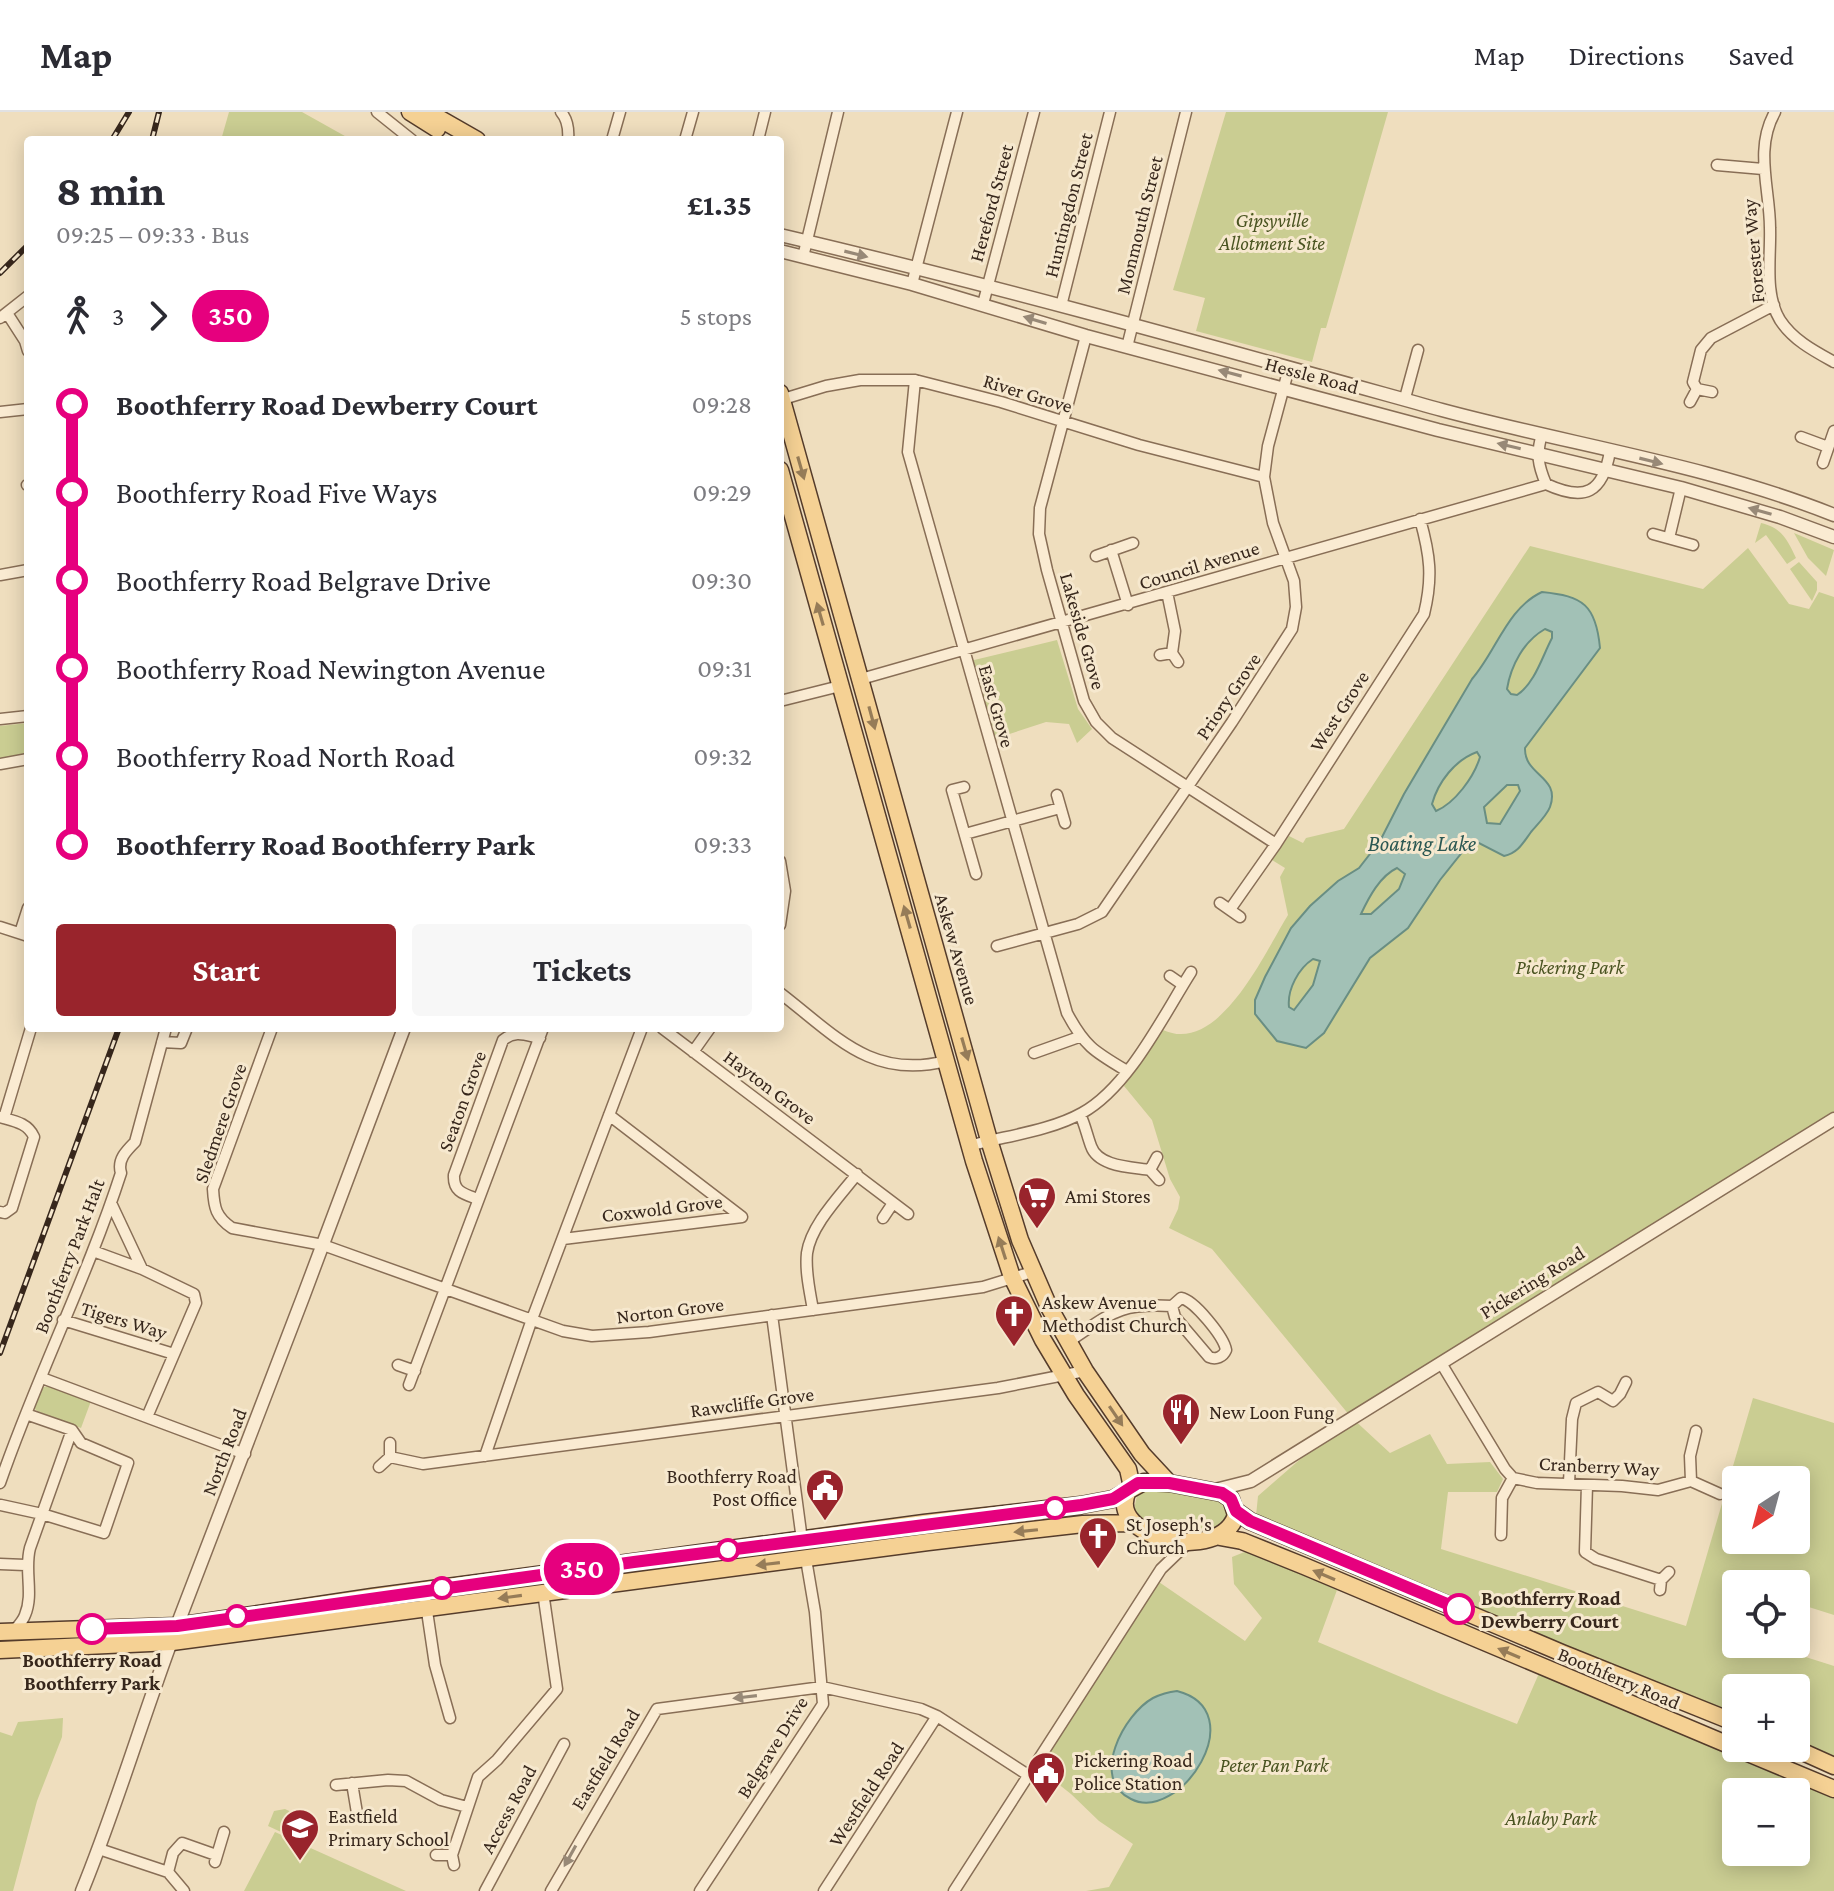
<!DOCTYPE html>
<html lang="en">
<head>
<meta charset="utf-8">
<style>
	body { margin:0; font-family:"Crimson Pro",serif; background:#f7f7f7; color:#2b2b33; height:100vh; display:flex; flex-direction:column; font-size:30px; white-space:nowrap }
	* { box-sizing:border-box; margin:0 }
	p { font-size:26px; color:#7c7c81 }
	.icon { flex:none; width:44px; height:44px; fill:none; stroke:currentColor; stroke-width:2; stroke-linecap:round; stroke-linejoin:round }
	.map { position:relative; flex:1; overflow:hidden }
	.drawer { position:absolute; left:24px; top:24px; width:760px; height:896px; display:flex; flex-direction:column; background:#fff; border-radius:8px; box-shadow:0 4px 20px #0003 }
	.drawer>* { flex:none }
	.badge { padding:0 16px; border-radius:26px; font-size:28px; line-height:52px }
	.needle { width:52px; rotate:216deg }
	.fabs { position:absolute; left:1722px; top:1354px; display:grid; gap:16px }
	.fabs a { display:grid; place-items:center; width:88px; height:88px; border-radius:8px; background:#fff; box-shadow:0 4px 20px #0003; font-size:40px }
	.map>.badge { position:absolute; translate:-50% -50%; box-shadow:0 0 0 4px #fff }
	.legs { display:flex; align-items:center; gap:12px; height:88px; padding:0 32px; font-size:26px }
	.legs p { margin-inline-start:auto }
	.headline { display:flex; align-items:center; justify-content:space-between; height:136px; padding:0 32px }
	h1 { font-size:44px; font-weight:700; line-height:60px }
	.primary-button { display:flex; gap:16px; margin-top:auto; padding:16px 32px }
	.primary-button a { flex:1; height:92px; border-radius:8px; background:#99242c; color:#fff; font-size:32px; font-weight:700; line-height:92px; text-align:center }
	.primary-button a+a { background:#f7f7f7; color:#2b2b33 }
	ul { padding:0 32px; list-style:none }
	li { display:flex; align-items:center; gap:28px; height:88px; font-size:30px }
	li i { display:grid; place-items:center; width:12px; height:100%; margin:0 10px; background:currentColor }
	li i::after { content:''; width:20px; height:20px; margin:-10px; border:6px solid; border-radius:50%; background:#fff }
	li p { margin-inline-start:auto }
	li:first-child i { background:linear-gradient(#0000 50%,currentColor 0) }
	li:last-child i { background:linear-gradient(currentColor 50%,#0000 0) }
	header { display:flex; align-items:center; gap:48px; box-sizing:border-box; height:112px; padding:0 40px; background:#fff; border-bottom:2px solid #e1e1e2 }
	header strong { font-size:38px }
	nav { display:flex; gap:44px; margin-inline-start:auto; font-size:28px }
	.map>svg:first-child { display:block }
	.green { fill:#cacd92; fill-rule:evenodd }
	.water { fill:#a2c1b6; stroke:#698e83; stroke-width:2; fill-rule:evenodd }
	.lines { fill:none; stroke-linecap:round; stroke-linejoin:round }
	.minor-casing { stroke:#886e56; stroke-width:13 }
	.tertiary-casing { stroke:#886e56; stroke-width:15 }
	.primary-casing { stroke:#553c2b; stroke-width:19 }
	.minor { stroke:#faebd2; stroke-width:10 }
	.tertiary { stroke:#faebd2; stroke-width:12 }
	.primary { stroke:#f5d194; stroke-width:16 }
	.rail-casing { stroke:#37271c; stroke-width:6 }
	.rail { stroke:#f6e8ce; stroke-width:3; stroke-dasharray:9; stroke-linecap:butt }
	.oneway { fill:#988977 }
	.oneway2 { fill:#967c58 }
	.line-1-casing { stroke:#fff; stroke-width:18 }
	.line-1 { stroke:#e6007e; stroke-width:12 }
	.stop-1-dot { fill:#fff; stroke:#e6007e; stroke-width:4 }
	.labels { text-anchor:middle; stroke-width:6; stroke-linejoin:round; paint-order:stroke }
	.street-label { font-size:20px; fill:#37271c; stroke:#f6e8ce }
	.park-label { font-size:20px; font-style:italic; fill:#4a5421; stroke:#f6e8ce }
	.poi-label { font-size:20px; fill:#37271c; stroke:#f6e8ce; text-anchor:start }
	.stop-label { font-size:20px; font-weight:bold; fill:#37271c; stroke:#f6e8ce; text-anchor:start }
	.water-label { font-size:22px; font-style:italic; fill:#2a5752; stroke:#f6e8ce }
</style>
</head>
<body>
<header>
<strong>Map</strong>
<nav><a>Map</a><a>Directions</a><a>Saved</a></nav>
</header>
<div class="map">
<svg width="1834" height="1779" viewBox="0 0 1834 1779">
	<rect width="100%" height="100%" fill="#efdebe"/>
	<path class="green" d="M229,0h73l50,28h-131z
		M1226,0h162l-62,216h-5l-9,34 -116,-31 9,-33 -32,-8z
		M1761,411c21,5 26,16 35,35l-9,6 -21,-29 -11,8z
		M1794,421l40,17 -8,26 -18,-18z
		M1530,434l173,43 45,-41 41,56 20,5 10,-17 15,5v517l-484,302 40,37 40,-19 17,30 43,-2 13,17 -6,13h-49l-7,57 245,77 67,-228 81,25v192l-38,-12v-19h-60v58l29,2 69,22v92l-38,-16v-54h-60v29l-480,-201 2,-20 92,-80 -138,-167 -43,-21 9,-19 2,-12 -10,-18 -18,-59 -28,-34 39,-56c56,26 102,-78 125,-115l-8,-38 5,-9 -13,-8 17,-24 14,7 3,-5 38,-9zM1736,1368h60v60h-60z
		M1799,450l18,20v8l-5,11 -22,-32z
		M1057,528l21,69 14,20 -15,14 -8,-19 -23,-2 -52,17 -24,-78z
		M28,611v33l-28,4v-34z
		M48,1274l43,15 -10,27 -44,-17 -4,-4 8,-19z
		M1147,1377l68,9 9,3 5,17c-5,4 -10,10 -16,13 -23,10 -65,0 -79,-21l3,-15z
		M1247,1439l90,39 -19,52 123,52 76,30 23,-53 294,124v96h-748l23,-4 24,-43 -34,-23 -28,-27 -33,-26 118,-188 89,61 17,-23 -28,-34 -2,-27zM1736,1680h60v60h-60z
		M63,1606l-1,19 -25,64 -24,90h-13v-159l12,4 6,-14z
		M285,1697l19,9 3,26 -39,-18 6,-15z
		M275,1720l131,59h-162z"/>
	<path class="water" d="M1542,480c41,4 54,13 58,56l-75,100c-1,28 36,28 25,59 -3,8 -13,18 -19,25 -8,11 -13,21 -27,24l-25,-13 -11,2 -28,35 -32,48 -38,30 -46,75 -18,15 -29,-7 -22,-27v-14l10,-23 26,-49 19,-22 28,-25 21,-13 21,-27 24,-47 68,-115c24,-27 35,-71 70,-87zM1545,517l7,3v6c-10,19 -17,45 -35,57l-6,-1 -4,-5c4,-24 17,-48 38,-60zM1477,640l3,5c-6,20 -25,46 -44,54l-4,-7c6,-22 23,-44 45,-52zM1507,673h11l2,6 -20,33 -13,-1 -3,-16zM1397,756l8,6 -6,15 -28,25h-10c8,-17 19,-38 36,-46zM1313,847l7,2 -7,24 -19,25 -5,-3c-2,-18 10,-39 24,-48z
		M1177,1579c77,20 3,133 -46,108 -42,-20 -7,-85 22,-101 8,-4 15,-6 24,-7z"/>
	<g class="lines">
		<g class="minor-casing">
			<path id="minor" d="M377,0l35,28
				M561,0c7,8 8,17 7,28
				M1775,0c-21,37 -5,77 -5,116 1,29 -6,66 10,92 13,20 34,31 54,42
				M612,28l8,-28
				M685,28l8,-28
				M758,28l7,-28
				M1717,53l46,4
				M803,145l35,-145
				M912,172l45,-172
				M983,192l51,-192
				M1061,194l49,-194
				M7,201l18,28 3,10
				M0,206l28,-22
				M1086,224l-46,172 -1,26 8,36 37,131 12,21 16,16 164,106
				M1127,235l59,-235
				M915,268l-7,72 159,561c18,34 28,39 60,58
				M1697,277l-4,-7 8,-32 10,-12 63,-33
				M1405,286l13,-48
				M780,288l46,-14 34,-6h55l86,22 138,43 125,32
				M1690,290l7,-13 15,3
				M0,300l28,-3
				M1542,322c-6,20 -4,31 4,50 39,18 57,9 64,-33
				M1801,325l27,10
				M1823,351l11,-32
				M27,373h1
				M1653,422l40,11
				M1669,426l12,-50
				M1111,438l17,55
				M1096,444l37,-13
				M0,463l28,-5
				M1167,480l8,39 -3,22
				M1160,543l12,-2 6,9
				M861,567l685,-195
				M780,589l60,-15
				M0,607l28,-3
				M0,652l28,-5
				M964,675l-12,3 24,84
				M1057,683l8,28
				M965,722l95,-26
				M780,749l5,30 -5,34
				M1220,791l20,14
				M1231,796l45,-64 148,-230c9,-37 6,-59 -4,-95
				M0,815l28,9
				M20,821l8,-25
				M997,834l81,-22 24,-12 130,-190 60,-93 4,-22 -2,-26 -21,-58 -9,-46 4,-31 21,-78
				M1170,864l13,9
				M780,881c55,42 91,87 166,68
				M272,916l-59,161c1,19 3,28 19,39l91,17 240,86 29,5 57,-4 334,-45 49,-15
				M662,916l246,186
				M162,930l19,1 6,-15
				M693,940l17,-24
				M1034,941l45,-16
				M1080,1002c5,11 7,21 11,32 7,21 41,21 59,24
				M0,1005c14,4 28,6 34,20l-22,71 -7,5 -5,-1
				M4,1006l27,-90
				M969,1034c36,-10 81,-15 113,-33 47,-26 81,-97 109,-141
				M1157,1045l-7,13 9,10
				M478,1087c-14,-5 -25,-7 -24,-24l49,-135c12,-10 22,-5 37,-2
				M111,1091l31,66
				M883,1106l10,-15
				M563,1127l179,-22 -133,-102
				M93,1139l49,18 52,25 2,9 -49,114
				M1181,1186c13,2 43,39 45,52 -3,7 -10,10 -17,7l-34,-40 -3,-11z
				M813,1198c-3,-18 -8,-38 -6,-57 4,-28 33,-57 50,-79
				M772,1203l30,225
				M63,1208l111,34
				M1068,1230c44,-29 50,-39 104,-36
				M1441,1251l64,106 8,9 24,5 85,3 36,4 33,-9 29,13
				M398,1253l17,6
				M42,1266l203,76
				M409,1273l134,-357
				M485,1344l47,-137 110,-291
				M390,1345l33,7 575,-76 87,-17
				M379,1355l11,-10v-14
				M1691,1369l-1,-25 6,-25
				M0,1371c36,-105 87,-205 121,-310 -4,-13 5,-22 14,-31l31,-114
				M1569,1371l3,-64 4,-16 22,-11 15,9 7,-7 6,-12
				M1587,1373l-2,67 11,7 65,21
				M1,1393l41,9 62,19 24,-70 -47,-20 -9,-13
				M1501,1423l1,-37 11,-20
				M0,1452l25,1
				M1660,1478l1,-10 8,-8
				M424,1479l11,74 15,53
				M13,1520c4,-5 10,-11 12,-17 9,-21 -1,-45 5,-67l42,-118 -46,-16
				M352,1671l5,30
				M336,1673l52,-5 18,1 35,19 26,7
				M99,1737l69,23 16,19
				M436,1743h16l2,10
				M452,1743l26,-78 19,-17 60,-71 -14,-97
				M215,1750l9,-30
				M168,1760l5,-19 9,-10 34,12
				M485,1779l79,-147
				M551,1779l106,-182 165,-22 99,22 16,7 91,59
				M700,1779l123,-187 -8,-92 -9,-53
				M824,1779l113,-175
				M954,1779l207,-322 28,-27"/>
		</g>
		<g class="tertiary-casing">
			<path id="tertiary" d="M780,123c222,52 442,114 662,175 130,35 267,55 392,105
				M780,139l132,33 174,52 352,94 243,58 99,29 54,20
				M1215,1378l36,-9 583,-362
				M82,1779c36,-88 62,-179 96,-268 77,-198 152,-396 226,-595"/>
		</g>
		<g class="primary-casing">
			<path id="primary" d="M410,0l27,17
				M428,0l49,28
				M780,281l209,747 31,100 29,67 36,64 57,83 27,29
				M780,358l194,691 38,116 31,63 33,55 52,74 4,18
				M1236,1399l14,10 312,132 174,70
				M1220,1425l22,4 62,25 432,182
				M0,1520l177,-6 195,-29 552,-74 157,-18 32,-6 31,-17 25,1 53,10 9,6 5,16c-15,50 -132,23 -108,-24
				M0,1538l172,-8 756,-100 155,-18 49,-1
				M1736,1636l98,41
				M1794,1636l40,18"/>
		</g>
		<use href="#minor" class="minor"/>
		<use href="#tertiary" class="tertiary"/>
		<use href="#primary" class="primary"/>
		<g class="rail-casing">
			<path id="rail" d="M112,28l17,-28
				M152,28l7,-28
				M0,161l28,-28
				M0,1241l119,-325"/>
		</g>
		<use href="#rail" class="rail"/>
	</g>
	<defs><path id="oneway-solid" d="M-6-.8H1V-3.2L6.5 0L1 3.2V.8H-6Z" transform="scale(2)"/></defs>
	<g class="oneway">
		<use href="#oneway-solid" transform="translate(856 142) rotate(14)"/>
		<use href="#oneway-solid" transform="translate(1035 208) rotate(-163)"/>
		<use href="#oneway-solid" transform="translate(1230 261) rotate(-165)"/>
		<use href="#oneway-solid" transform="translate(1509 334) rotate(-167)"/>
		<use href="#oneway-solid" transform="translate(1651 349) rotate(14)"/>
		<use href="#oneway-solid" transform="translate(1760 399) rotate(-164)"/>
		<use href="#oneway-solid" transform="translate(745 1585) rotate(173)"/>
		<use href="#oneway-solid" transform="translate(570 1744) rotate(119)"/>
	</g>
	<g class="oneway2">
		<use href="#oneway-solid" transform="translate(801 356) rotate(74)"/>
		<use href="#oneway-solid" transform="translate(820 502) rotate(-106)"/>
		<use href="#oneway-solid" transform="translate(872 606) rotate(75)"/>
		<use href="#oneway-solid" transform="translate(907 805) rotate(-106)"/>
		<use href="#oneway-solid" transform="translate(965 937) rotate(74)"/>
		<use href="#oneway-solid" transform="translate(1002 1136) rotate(-108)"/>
		<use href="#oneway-solid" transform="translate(1116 1304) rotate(56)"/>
		<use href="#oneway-solid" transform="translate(1026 1419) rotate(174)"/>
		<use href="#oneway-solid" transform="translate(768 1452) rotate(173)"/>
		<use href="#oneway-solid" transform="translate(1324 1463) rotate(-157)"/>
		<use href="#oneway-solid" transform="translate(510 1485) rotate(172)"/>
		<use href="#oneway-solid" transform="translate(1509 1541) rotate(-157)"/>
	</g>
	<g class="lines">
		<g class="line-1-casing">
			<path id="line-1" d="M92,1517l85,-3 457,-64 447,-57 32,-6 25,-16h31l53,10 9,6 5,12 14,10 209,88"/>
		</g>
		<use href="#line-1" class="line-1"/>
	</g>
	<defs>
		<g id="supermarket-pin" transform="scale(2)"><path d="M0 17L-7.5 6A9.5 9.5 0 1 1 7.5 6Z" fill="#99242c" stroke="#f6e8ce"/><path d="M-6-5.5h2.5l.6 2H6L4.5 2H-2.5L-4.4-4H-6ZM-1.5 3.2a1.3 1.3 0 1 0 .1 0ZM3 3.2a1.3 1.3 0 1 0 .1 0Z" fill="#fff"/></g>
		<g id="church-pin" transform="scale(2)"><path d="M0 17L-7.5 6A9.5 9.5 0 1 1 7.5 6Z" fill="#99242c" stroke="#f6e8ce"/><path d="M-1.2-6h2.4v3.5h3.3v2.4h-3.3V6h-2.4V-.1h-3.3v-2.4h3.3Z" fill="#fff"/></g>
		<g id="restaurant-pin" transform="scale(2)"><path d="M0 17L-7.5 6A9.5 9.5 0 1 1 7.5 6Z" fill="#99242c" stroke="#f6e8ce"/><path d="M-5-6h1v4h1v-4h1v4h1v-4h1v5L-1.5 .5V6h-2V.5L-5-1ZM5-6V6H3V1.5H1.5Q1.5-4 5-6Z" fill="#fff"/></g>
		<g id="civic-pin" transform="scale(2)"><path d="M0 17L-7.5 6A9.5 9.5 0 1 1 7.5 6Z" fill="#99242c" stroke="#f6e8ce"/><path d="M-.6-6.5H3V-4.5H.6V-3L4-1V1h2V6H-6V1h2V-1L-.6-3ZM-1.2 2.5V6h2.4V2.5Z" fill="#fff"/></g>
		<g id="school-pin" transform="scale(2)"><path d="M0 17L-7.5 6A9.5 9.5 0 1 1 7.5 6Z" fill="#99242c" stroke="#f6e8ce"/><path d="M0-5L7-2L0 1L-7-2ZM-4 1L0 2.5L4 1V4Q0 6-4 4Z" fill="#fff"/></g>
	</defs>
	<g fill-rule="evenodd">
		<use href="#supermarket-pin" x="1037" y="1084"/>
		<use href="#church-pin" x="1014" y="1202"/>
		<use href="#restaurant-pin" x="1181" y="1300"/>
		<use href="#civic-pin" x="825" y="1376"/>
		<use href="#church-pin" x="1098" y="1424"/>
		<use href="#civic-pin" x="1046" y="1659"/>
		<use href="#school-pin" x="300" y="1716"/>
	</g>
	<g class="stop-1-dot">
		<circle cx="1055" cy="1396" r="10"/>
		<circle cx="728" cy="1438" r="10"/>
		<circle cx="442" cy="1476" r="10"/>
		<circle cx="1459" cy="1497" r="14"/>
		<circle cx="237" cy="1504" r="10"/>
		<circle cx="92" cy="1517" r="14"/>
	</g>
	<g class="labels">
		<g class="street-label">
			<text transform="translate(991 91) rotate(-75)" y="7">Hereford Street</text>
			<text transform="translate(1068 93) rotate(-76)" y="7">Huntingdon Street</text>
			<text transform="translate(1139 113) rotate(-76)" y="7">Monmouth Street</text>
			<text transform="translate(1753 139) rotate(-95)" y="7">Forester Way</text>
			<text transform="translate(1312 263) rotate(15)" y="7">Hessle Road</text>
			<text transform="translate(1028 281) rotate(17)" y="7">River Grove</text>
			<text transform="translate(1199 453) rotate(-17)" y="7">Council Avenue</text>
			<text transform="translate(1083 519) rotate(74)" y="7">Lakeside Grove</text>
			<text transform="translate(1228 584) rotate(-56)" y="7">Priory Grove</text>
			<text transform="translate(997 594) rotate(74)" y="7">East Grove</text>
			<text transform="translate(1339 599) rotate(-57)" y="7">West Grove</text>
			<text transform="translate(957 837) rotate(74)" y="7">Askew Avenue</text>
			<text transform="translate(770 975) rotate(37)" y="7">Hayton Grove</text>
			<text transform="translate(462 989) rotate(-70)" y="7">Seaton Grove</text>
			<text transform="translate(220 1011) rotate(-71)" y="7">Sledmere Grove</text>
			<text transform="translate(662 1096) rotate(-7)" y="7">Coxwold Grove</text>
			<text transform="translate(69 1144) rotate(-69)" y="7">Boothferry Park Halt</text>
			<text transform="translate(1532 1170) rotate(-32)" y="7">Pickering Road</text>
			<text transform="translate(670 1198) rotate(-7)" y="7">Norton Grove</text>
			<text transform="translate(124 1208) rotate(17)" y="7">Tigers Way</text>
			<text transform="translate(752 1290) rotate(-8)" y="7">Rawcliffe Grove</text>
			<text transform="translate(224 1340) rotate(-69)" y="7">North Road</text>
			<text transform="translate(1599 1354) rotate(3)" y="7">Cranberry Way</text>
			<text transform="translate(1619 1566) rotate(23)" y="7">Boothferry Road</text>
			<text transform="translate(772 1635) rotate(-58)" y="7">Belgrave Drive</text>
			<text transform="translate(605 1647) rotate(-59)" y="7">Eastfield Road</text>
			<text transform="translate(866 1682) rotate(-57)" y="7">Westfield Road</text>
			<text transform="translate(508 1697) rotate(-62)" y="7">Access Road</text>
		</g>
		<g class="park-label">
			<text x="1272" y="115">Gipsyville<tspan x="1272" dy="23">Allotment Site</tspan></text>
			<text x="1570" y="862">Pickering Park</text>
			<text x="1274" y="1660">Peter Pan Park</text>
			<text x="1551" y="1713">Anlaby Park</text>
		</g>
		<g class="poi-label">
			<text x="1065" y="1091">Ami Stores</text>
			<text x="1042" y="1197">Askew Avenue<tspan x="1042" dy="23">Methodist Church</tspan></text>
			<text x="1209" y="1307">New Loon Fung</text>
			<text x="797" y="1371" text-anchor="end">Boothferry Road<tspan x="797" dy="23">Post Office</tspan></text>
			<text x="1126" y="1419">St Joseph's<tspan x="1126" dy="23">Church</tspan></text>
			<text x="1074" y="1655">Pickering Road<tspan x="1074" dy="23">Police Station</tspan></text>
			<text x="328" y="1711">Eastfield<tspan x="328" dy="23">Primary School</tspan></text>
		</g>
		<g class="stop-label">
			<text x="1481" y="1493">Boothferry Road<tspan x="1481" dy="23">Dewberry Court</tspan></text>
			<text x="92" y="1555" text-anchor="middle">Boothferry Road<tspan x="92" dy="23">Boothferry Park</tspan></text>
		</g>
		<g class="water-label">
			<text x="1422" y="739">Boating Lake</text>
		</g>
	</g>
</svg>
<div class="fabs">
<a><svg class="needle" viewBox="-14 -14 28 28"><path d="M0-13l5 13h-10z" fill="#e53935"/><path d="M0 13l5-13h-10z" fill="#7c7c81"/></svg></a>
<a><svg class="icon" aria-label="locate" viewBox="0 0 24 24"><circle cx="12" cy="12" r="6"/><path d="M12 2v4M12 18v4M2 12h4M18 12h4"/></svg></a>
<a>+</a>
<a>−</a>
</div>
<b class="badge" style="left:582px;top:1457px;background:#e6007e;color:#fff">350</b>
<section class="drawer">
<div class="headline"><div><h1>8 min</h1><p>09:25 – 09:33 · Bus</p></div><b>£1.35</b></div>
<div class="legs"><svg class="icon" aria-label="walk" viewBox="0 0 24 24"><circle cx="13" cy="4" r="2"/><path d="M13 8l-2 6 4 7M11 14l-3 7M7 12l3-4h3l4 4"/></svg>3<svg class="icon" aria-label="forward" viewBox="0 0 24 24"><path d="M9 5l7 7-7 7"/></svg><b class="badge" style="background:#e6007e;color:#fff">350</b><p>5 stops</p></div>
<ul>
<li><i style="color:#e6007e"></i><b>Boothferry Road Dewberry Court</b><p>09:28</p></li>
<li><i style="color:#e6007e"></i><span>Boothferry Road Five Ways</span><p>09:29</p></li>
<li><i style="color:#e6007e"></i><span>Boothferry Road Belgrave Drive</span><p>09:30</p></li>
<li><i style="color:#e6007e"></i><span>Boothferry Road Newington Avenue</span><p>09:31</p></li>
<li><i style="color:#e6007e"></i><span>Boothferry Road North Road</span><p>09:32</p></li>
<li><i style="color:#e6007e"></i><b>Boothferry Road Boothferry Park</b><p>09:33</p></li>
</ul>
<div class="primary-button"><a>Start</a><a>Tickets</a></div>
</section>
</div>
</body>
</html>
